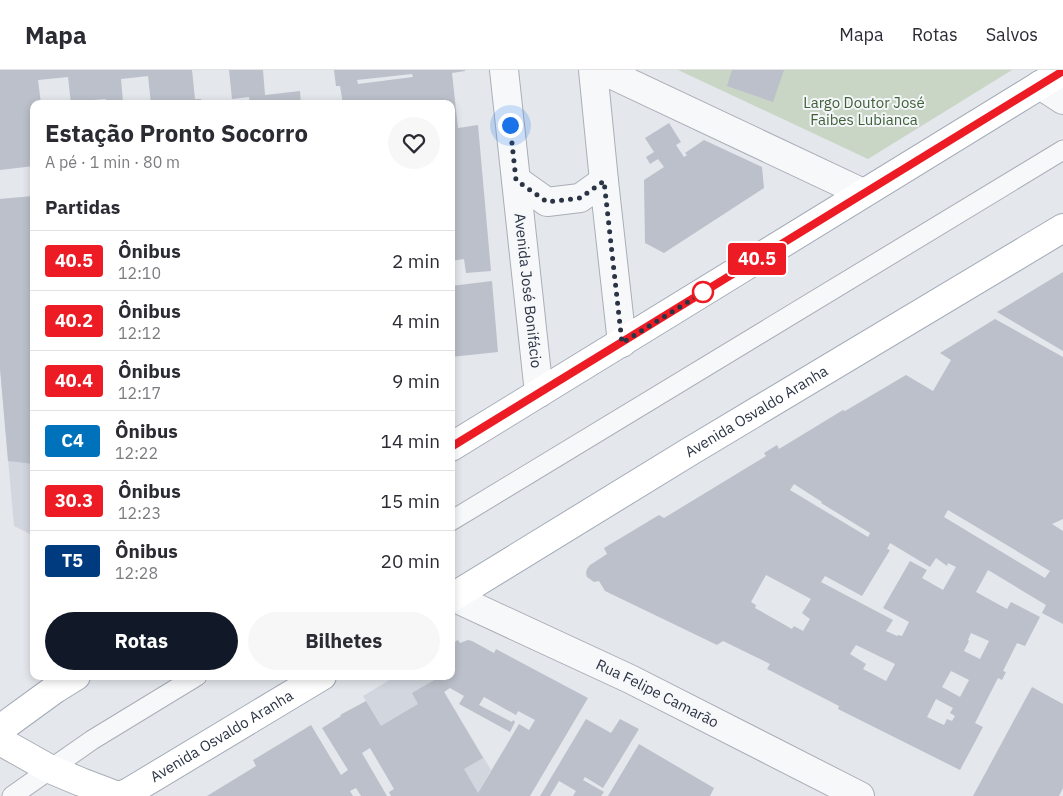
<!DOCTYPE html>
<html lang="pt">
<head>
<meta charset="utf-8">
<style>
	body { margin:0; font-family:"IBM Plex Sans",sans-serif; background:#f7f7f7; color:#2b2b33; height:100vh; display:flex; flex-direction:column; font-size:19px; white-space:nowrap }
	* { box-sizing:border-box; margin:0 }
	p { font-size:16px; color:#7c7c81 }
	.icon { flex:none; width:28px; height:28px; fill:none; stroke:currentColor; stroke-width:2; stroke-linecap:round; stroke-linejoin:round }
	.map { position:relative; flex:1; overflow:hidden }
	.side { position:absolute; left:30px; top:30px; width:425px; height:580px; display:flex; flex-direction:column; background:#fff; border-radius:10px; box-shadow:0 2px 8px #0003 }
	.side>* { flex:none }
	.badge { padding:0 10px; border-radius:4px; font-size:18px; line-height:32px }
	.you { position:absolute; width:25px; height:25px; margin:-12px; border:4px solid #fff; border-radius:50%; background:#1a73e8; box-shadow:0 0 0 8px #1a73e833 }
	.map>.badge { position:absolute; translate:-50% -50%; box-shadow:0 0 0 2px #fff }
	h2 { padding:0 15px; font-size:19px; line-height:45px }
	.round { display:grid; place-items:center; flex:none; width:52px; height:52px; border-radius:26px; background:#f7f7f7 }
	.summary { display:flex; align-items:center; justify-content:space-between; height:85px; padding:0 15px }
	h1 { font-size:24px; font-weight:700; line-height:38px }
	.primary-button { display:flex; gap:10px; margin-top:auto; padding:10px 15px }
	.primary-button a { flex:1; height:58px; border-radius:30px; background:#111827; color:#fff; font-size:20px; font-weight:700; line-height:58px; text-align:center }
	.primary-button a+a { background:#f7f7f7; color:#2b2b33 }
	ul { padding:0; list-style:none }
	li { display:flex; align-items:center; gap:15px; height:60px; padding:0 15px; border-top:1px solid #e1e1e2 }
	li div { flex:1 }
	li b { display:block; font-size:19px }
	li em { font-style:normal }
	li .badge { min-width:55px; font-weight:700; text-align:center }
	header { display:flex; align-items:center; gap:30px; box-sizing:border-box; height:70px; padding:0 25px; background:#fff; border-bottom:1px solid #e1e1e2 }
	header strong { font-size:24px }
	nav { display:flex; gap:28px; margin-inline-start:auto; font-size:18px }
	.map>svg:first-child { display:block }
	.built { fill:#d2d6de }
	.green { fill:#c9d6c5 }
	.building { fill:#bbc0ca; fill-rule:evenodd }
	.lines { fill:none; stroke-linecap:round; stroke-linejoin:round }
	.service-casing { stroke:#a9aeb7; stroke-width:21 }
	.tertiary-casing { stroke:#a9aeb7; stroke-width:30 }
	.secondary-casing { stroke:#a9aeb7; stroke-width:30 }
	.primary-casing { stroke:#a3abb8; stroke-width:30 }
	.service { stroke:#f7f8fa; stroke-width:19 }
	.tertiary { stroke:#f7f8fa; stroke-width:28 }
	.secondary { stroke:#fff; stroke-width:28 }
	.primary { stroke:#fff; stroke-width:28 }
	.line-casing { stroke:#fff; stroke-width:11 }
	.line { stroke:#ed1c24; stroke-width:8 }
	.walk { stroke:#2b3445; stroke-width:5; stroke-dasharray:0 9 }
	.stop-dot { fill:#fff; stroke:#ed1c24; stroke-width:2.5 }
	.labels { text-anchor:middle; stroke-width:4; stroke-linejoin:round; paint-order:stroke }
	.park-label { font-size:15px; fill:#3f6138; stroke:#f4f6f9 }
	.street-label { font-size:15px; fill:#2b3445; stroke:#f4f6f9 }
</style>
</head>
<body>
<header>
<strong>Mapa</strong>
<nav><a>Mapa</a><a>Rotas</a><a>Salvos</a></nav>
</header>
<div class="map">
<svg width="1063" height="726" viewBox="0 0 1063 726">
	<rect width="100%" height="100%" fill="#e4e7ec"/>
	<path class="built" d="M34,126v340l-20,-10 -14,-158v-169z
		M396,606h39l56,94 -13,23 -56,3 -59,-100z"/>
	<path class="green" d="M678,0h334l-144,89z"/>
	<path class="building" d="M0,0h192l3,29h6v5h-33v-2l-17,2 -3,-28 -27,3 2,23 -17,2v-5l-13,1v4h-22l-3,-27 -30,3 3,24h-7v62l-34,4z
		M229,0h34l2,25 35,-4 1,13h-51l-1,-7 -17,2z
		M334,0h131v1l-13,2 6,55 20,-3 13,146 -25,2 -2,-14 -13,2v-157h-84l-1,-2 -23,2 -3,-18h-4zM412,4l1,3 -55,7 -1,-4z
		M732,0h52l-11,32 -46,-16z
		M669,53l12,19 -5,3 8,12 3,-2 -2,-2 19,-13 58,27 2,21 -100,65 -19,-10 -1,-63 20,-13 -6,-8 -8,5 -4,-7 8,-5 -9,-14z
		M34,126v268l-26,-3 -8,-93v-169z
		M1063,202v79l-66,-39z
		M492,211l6,71 -47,5v-71z
		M995,249l68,38v162l-11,5 11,7v93l-21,-11 4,-8 -58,-35 -12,22 31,17 4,-7 29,15 -15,29 -8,-3 -14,28 3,1 -4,8 -4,-2 -23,45 8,4 -23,43 -122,-61 1,-3 -72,-37 3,-5 -47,-23 -6,4 -112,-54 -6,-10 -5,1 -7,-5 -1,-4 1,-4 3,-4 17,-11 -3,-6 55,-33 5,3 102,-62 -2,-3 13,-8 2,4 64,-39 2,1 61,-36 27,16 18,-31 -11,-7zM794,414l28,18 -1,1 49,30 -2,4 -78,-47zM948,440l102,61 -5,7 -101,-61zM890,473l40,24 6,-9 11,8 1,-3 8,4 -13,23 -21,-12 5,-8 -17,-9 -27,47 26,14 -7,14 -4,-1 -1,1 -11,-5 7,-11 -72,-38 4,-6 37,20 28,-46 -3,-1zM766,505l45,24 -9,14 8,6 -7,12 -9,-5 -2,3 -37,-21 1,-3 -5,-3zM971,563l18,8 -9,18 -16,-8 5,-10 -1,-1zM856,575l39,19 -9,17 -23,-12 3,-5 -16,-10zM951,601l18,9 -9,17 -18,-10zM936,629l17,9 -3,5 5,3 -3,5 -5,-2 -3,6 -17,-8z
		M458,570l2,3 8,-3 4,1 22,12 2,-4 92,49 -58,98h-139l-2,-4 5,-3 -24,-41 -8,5 25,43h-26l-5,-8 -6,3 3,5h-146l49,-30 -3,-6 58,-35 30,50 7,-5 -26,-42 19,-12 -1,-1 26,-14 15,25 37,-22 -6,-11 24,-14 -1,-3h16v-32zM450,618l14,8 -5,8 51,28 5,-10 -2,-2 -1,2 -33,-17 5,-8 32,18 2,-4 17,9 -6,10 -10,-6 -41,69 -14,-24 19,-11 -39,-66z
		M1032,617l31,17v84l-4,8h-86z
		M586,649l25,14 9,-14 19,10 -36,59 -18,-11 -2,3 21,12 -3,4h-28l3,-5 -17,-10 -9,15h-10z
		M639,674l75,44 -4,8h-102z"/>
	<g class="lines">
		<g class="service-casing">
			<path id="service" d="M451,451l612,-371
				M12,726l80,-56 105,-64"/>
		</g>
		<g class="tertiary-casing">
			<g id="tertiary">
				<path id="s1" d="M504,0l35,323"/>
				<path d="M593,0l11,111 18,162"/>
				<path d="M602,0l261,123"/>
				<path d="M1040,15l23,15"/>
				<path d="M516,110l31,22 33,-4 24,-17"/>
				<path id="s2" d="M453,527l177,82 230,117"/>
			</g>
		</g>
		<g class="secondary-casing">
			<path id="secondary" d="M0,671l50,28 31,13 37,14"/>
		</g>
		<g class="primary-casing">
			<g id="primary">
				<path d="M451,377l612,-376"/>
				<path id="s3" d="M451,528l238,-146 374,-224"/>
				<path d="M0,659l55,-40 21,-13"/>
				<path id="s4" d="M120,726l9,-4 193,-116"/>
			</g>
		</g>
		<use href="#service" class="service"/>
		<use href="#tertiary" class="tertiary"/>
		<use href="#secondary" class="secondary"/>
		<use href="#primary" class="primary"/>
	</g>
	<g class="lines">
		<g class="line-casing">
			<path id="line" d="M451,377l612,-376"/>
		</g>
		<use href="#line" class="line"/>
		<path class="walk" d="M510,55l6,55 31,22 33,-4 24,-17 18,162 82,-51h-1"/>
	</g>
	<circle class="stop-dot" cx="703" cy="222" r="10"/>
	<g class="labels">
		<g class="park-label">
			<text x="864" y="38">Largo Doutor José<tspan x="864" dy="17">Faibes Lubianca</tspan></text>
		</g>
		<g class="street-label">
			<text dy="5" stroke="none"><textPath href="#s1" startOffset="222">Avenida José Bonifácio</textPath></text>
			<text dy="5" stroke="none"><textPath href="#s3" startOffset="358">Avenida Osvaldo Aranha</textPath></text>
			<text dy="5" stroke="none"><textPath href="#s2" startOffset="226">Rua Felipe Camarão</textPath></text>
			<text dy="5" stroke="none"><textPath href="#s4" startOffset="118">Avenida Osvaldo Aranha</textPath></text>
		</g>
	</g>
</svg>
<div class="you" style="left:510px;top:55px"></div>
<b class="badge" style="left:757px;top:189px;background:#ed1c24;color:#fff">40.5</b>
<section class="side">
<div class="summary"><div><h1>Estação Pronto Socorro</h1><p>A pé · 1 min · 80 m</p></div><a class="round"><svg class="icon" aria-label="heart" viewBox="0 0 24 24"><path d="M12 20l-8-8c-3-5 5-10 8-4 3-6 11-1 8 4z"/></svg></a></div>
<h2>Partidas</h2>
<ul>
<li><span class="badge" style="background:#ed1c24;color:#fff">40.5</span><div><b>Ônibus</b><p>12:10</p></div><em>2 min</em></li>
<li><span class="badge" style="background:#ed1c24;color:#fff">40.2</span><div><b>Ônibus</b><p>12:12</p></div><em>4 min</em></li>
<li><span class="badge" style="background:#ed1c24;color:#fff">40.4</span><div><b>Ônibus</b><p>12:17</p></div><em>9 min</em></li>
<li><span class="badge" style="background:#0072bc;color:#fff">C4</span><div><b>Ônibus</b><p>12:22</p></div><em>14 min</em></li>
<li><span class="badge" style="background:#ed1c24;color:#fff">30.3</span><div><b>Ônibus</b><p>12:23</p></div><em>15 min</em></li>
<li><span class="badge" style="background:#003b80;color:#fff">T5</span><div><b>Ônibus</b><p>12:28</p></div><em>20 min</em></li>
</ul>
<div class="primary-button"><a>Rotas</a><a>Bilhetes</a></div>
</section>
</div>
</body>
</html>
